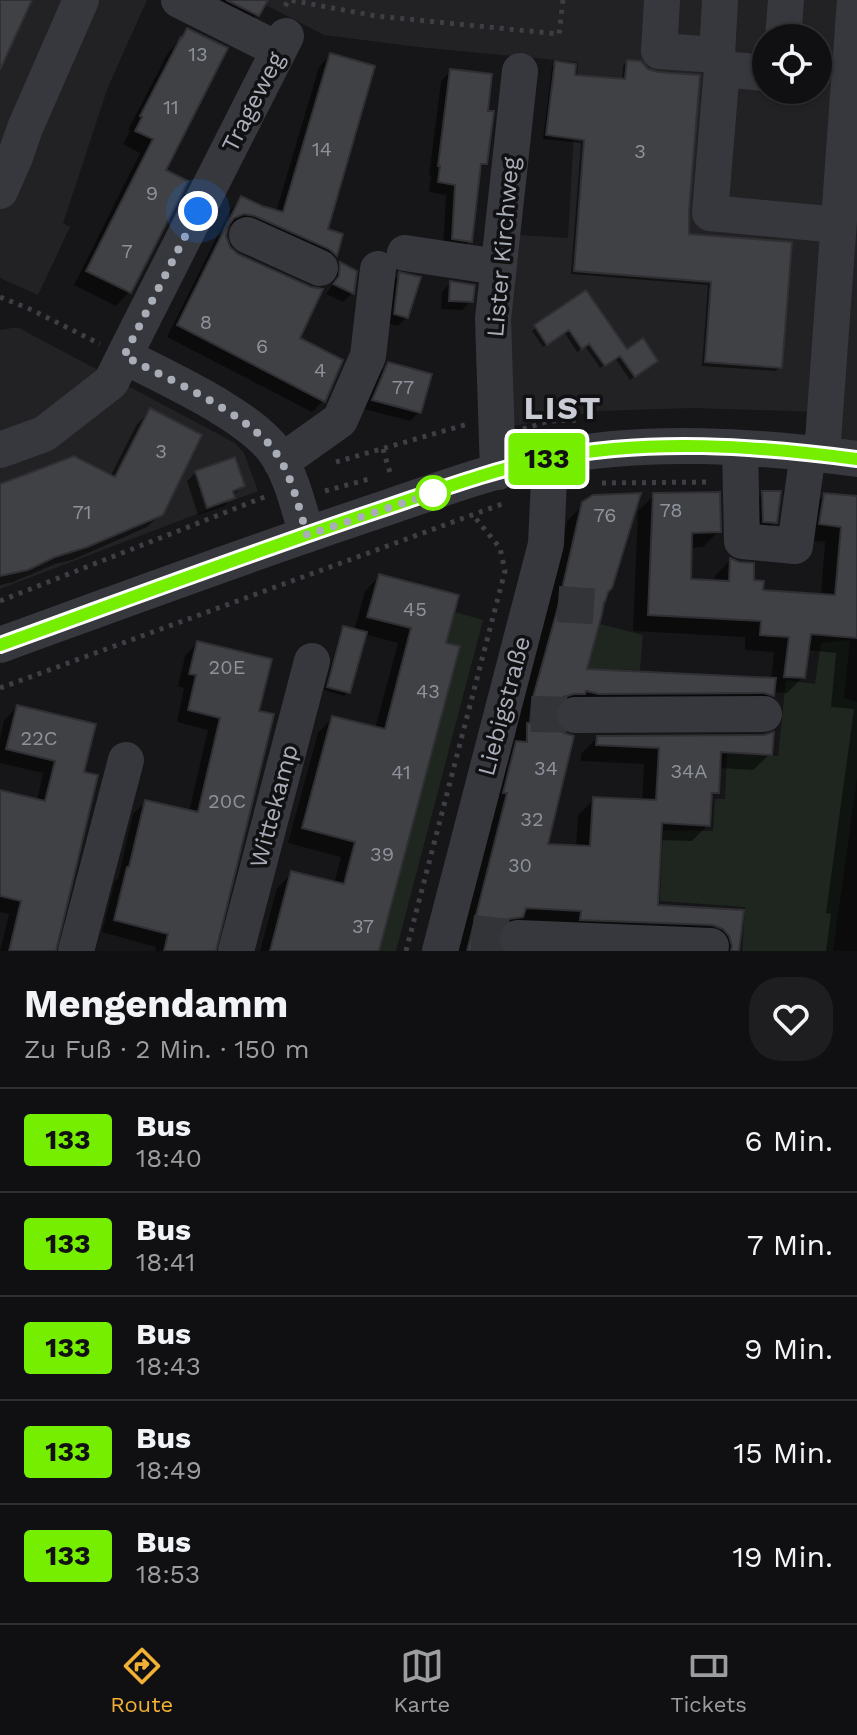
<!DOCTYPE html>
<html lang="de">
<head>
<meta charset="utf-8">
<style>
	body { margin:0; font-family:"Work Sans",sans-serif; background:#1e1e20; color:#f1f3f6; height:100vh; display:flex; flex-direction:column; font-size:30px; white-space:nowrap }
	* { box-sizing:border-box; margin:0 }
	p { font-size:26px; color:#9c9d9f }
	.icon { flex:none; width:44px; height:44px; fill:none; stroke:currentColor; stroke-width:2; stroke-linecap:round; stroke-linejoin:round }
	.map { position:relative; height:951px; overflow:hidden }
	.drawer { display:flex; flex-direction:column; background:#101012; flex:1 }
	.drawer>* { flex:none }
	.badge { padding:0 16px; border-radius:6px; font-size:28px; line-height:52px }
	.buttons { position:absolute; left:752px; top:24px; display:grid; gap:16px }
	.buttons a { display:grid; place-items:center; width:80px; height:80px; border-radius:50%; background:#101012; box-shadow:0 2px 6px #0004,0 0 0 2px #303032; font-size:40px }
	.you { position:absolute; width:40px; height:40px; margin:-20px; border:6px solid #fff; border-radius:50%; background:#1a73e8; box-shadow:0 0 0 12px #1a73e833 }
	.map>.badge { position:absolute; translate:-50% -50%; box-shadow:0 0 0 4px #fff }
	.round { display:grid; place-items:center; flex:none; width:84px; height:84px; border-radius:32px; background:#1e1e20 }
	.headline { display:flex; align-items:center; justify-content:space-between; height:136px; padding:0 24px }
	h1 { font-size:38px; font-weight:700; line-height:60px }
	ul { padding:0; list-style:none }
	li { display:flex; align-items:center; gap:24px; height:104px; padding:0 24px; border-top:2px solid #303032 }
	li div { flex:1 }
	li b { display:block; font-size:30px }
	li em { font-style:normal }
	li .badge { min-width:88px; font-weight:700; text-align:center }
	.menu { display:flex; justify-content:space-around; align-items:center; height:112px; border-top:2px solid #303032; background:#101012; font-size:22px; color:#9c9d9f }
	.menu a { display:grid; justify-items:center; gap:4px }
	.menu .on { color:#f2b134 }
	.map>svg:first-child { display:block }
	.built { fill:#222225; fill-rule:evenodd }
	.green { fill:#1e261f }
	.shadow { fill:#0007; fill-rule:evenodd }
	.building { fill:#404145; stroke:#303034; stroke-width:2 }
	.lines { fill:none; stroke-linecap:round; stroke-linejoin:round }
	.minor-tunnel { stroke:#333438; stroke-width:36; stroke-dasharray:36 18; stroke-linecap:butt }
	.path { stroke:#3d3f44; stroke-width:5; stroke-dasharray:4 6; stroke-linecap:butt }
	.minor { stroke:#37383d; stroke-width:36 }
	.line-casing { stroke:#fff; stroke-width:18 }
	.line { stroke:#76ee00; stroke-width:12 }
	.walk { stroke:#a8adb8; stroke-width:8; stroke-dasharray:0 14.4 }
	.stop-dot { fill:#fff; stroke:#76ee00; stroke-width:4 }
	.labels { text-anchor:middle; stroke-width:7; stroke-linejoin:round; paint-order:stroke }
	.number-label { font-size:20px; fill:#8e929b }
	.street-label { font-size:24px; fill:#a8adb8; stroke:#111113 }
	.district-label { font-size:32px; font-weight:bold; letter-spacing:2px; fill:#c9ccd4; stroke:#111113 }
</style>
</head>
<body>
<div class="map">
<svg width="857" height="951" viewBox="0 0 857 951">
	<rect width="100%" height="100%" fill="#161618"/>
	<path class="built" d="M0,0h147l-39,87 -45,136 7,4 -32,68 -38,-17z
		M256,0h601v459l-35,-5 1,-42 -130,-4 -95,3 -85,15 -11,-192 66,4 10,-176 -160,-15 -94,-12zM766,38h52v52h-52z
		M12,328h7l216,115 9,10 14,38 -258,98v-259z"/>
	<path class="green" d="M455,612l28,8 -87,331h-17l80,-305 -13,-3z
		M600,624l43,11 -3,35 -53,-1z
		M850,640l-6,58 13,4v76l-24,173h-91l3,-44 -85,-6 3,-71 50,1 2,-32h10l2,-46 51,3 8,-76 29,4 6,-41z"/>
	<path class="shadow" d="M215,0h35l12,6 -9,13z
		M188,30l-25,140 -34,122 -13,14 -42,-21 66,-132 -17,-9 7,-13 -2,-1 40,-77z
		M330,55l-5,176 16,4 -6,20 -11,11 -81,-40 -12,-1 -5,2 -2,9 4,12 69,90 26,63 -11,11 -145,-75 63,-127 11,-11 35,13 43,-145z
		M627,62l60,174 93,131 -4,4 -74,-5 6,-81 -137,-11 10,-131 -38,-4 9,-72 4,-4 16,14 50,3 1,-14z
		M451,71l35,42 -1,51 -7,7 -8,70 -10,10 -17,-2 3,-54 -17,-3 2,-16h-2l12,-95z
		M340,265l14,7 -2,21 -9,9 -17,-8 5,-7 1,-13z
		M399,275l8,42 -9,9 -12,-3 4,-39z
		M450,283l21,18 -9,9 -21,-1 1,-17z
		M586,292l41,60 25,13 -22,15 -15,-22 -15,10 -15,-22 -8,6 -13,-20 -21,15 -11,-16z
		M389,364l30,48 -9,9 -46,-12 15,-36z
		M150,411l11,103 -14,13 -75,33 -17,4 -42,18 -13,3v-99l110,-9 27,-53z
		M196,472l47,13 -19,21 -26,9 -11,-34z
		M763,493l12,29 -4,4 -12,-1v-28z
		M654,495l65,36 -16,16 -13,1 -1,33 25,2 1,-7 15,-16 31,32 60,4 4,-54 -21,-2 4,-29 16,-16 33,4v452h-31l5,-37 -5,-1 28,-204 -23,-2 5,-54 -29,-3 -4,27 -16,16 -15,-1 -16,19 -203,-1 -7,135 30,2 2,-32 16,-16 48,3 2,-38 -63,-3v-7l16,-16 173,16 -17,16 -34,-2 -2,24 -8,8 -1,25 -16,16 -33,-1 -4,67 87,5 -5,39h-25l-207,-18 -9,1 4,17h-44l45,-191 10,-11v-8l4,-4 2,-18 24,-90 26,-108 17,-17 22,87 -22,80 187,8 3,-27 -29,-2v-13l-112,-6 5,-120zM709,925h10l13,9 -23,-8z
		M380,576l64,68 -67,307h-117l17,-63 15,-15 42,11 7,-27 -53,-14 30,-110 14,-15 43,11 23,-86 -34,-9 -16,58 -4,4 -20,-6 16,-58 4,-4 10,3 11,-40z
		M197,643l60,69 -43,239h-59l1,-4 -54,-15 13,-51 3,-2 15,-65 12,-12 44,10 19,-82 -31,-8 7,-34 -6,-2 7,-30z
		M17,707l65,66 -28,178h-54l9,-37 -9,-2v-120l37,9 6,-28 -43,-10v-24l4,-19z"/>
	<path class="building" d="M0,0h32l-32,70z
		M226,0h42l-9,16z
		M187,28l41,20 -62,122 22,11 -57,112 -45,-22 67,-132 -18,-8 7,-14 -2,-1 41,-79 1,1z
		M330,53l45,13 -47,163 15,5 -6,22 -8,-7 -74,-33 -11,-2 -10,4 -6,8 -2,10 4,11 8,7 73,33 12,2 -23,49 43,22 -18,42 -148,-77 64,-129 21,10 21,6z
		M627,60l14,1 7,8 10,3 42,3 -11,136v23l103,8 -10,126 -77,-6 6,-80 -137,-11 10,-131 -38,-5 9,-74 21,3 -1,11 50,4z
		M450,69l42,5 -4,37h6l-7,53h-6l-9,78 -20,-3 3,-54 -17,-3 2,-16h-2z
		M340,262l17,9 -3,23 -21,-10 6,-8z
		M399,272l22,5 -13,41 -14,-4z
		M450,281l25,4 -2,17 -24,-1z
		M586,290l41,59 16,-11 15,23 -23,16 -15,-21 -15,10 -16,-22 -7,5 -13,-19 -22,15 -13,-20z
		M388,362l44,12 -11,39 -49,-13z
		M150,408l52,27 -39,80 -76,32 -32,10 -27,13 -28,6v-92l74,-28 41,21z
		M235,457l10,29 -12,5 2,7 -28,10 -12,-37z
		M762,491h19l-4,32 -14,-1z
		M720,492l1,40 -29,1 -1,46 38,2 1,-23 9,4 15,1v17l10,1 -1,9 72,5 6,-68 -22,-3 5,-31 33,3v142l-46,-4 -6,44 -21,-1 5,-40 -29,-2 1,-14 -113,-6 5,-122z
		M641,493l-29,95 -4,4 -3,10h-1l-2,12 -15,55 189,9 -2,18 -10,-3 -165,1 -13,-3 -1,3h-11l-10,3 -8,8 -2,11 3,9 7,8 10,3 -26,108 42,2 3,-49 63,3 3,-52 -63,-3 1,-9 167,-1 10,-3 -2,23 -51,-3 -2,41h-7l-2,33 -48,-3 -4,82 86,5 -5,41h-8l1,-5 -3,-10 -6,-7 -10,-4 -133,-5 1,-9 -55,-3 -3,9 -14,2 -9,8 -3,11 2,9 3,4h-35l40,-158h-4l13,-52 11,1v-19h3l2,-22 25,-90 25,-109 11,-7z
		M379,574l80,21 -13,48 14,3 -81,305h-109l21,-80 53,13 11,-42 -53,-14 30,-112 53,13 26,-101 -44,-11z
		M343,626l24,6 -17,61 -23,-6z
		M197,641l75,18 -13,52 15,3 -58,237h-52l4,-17 -54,-14 13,-53h2l16,-67 53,12 22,-94 -32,-8 8,-35 -7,-1z
		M17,705l79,19 -12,48 14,3 -42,176h-47l12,-50 -21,-5v-106l45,11 10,-40 -49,-12z"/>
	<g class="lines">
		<path class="minor-tunnel" d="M558,604l45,3
			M531,714l44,1
			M472,933l46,5"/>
		<path class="path" d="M285,6l4,-6 87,16 183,18 4,-34
			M0,297l32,13 68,34
			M523,429l26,-8 31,-1
			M383,449l8,27
			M336,462l132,-38
			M602,483l110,-1
			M325,491l44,-12
			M0,601l267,-105
			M0,688l502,-184
			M406,951l99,-380 -5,-23 -27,-33"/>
		<path class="minor" d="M179,0l100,50
			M662,0l-3,51 58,4 5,14
			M286,36l-162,320c42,22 126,59 152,97 15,21 23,56 31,82
			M783,38l3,-38
			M717,55l3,-55
			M766,73l-44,-4 -12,144 128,12
			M0,191l15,-34 10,-29 56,-128
			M247,235l73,33
			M405,253l93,14
			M740,448l2,93 53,5 13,-93
			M0,450l44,-16 67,-52 13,-26
			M822,454l33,-454
			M281,462l59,-42 28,-64 10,-87
			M498,472l-5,-153 27,-248
			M0,645c121,-44 242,-89 365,-130 60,-20 123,-44 185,-57 98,-20 208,-12 307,1
			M575,715l189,-1
			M518,938l193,8
			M76,951l50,-191
			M236,951l76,-290
			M440,951l106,-407 4,-86"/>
	</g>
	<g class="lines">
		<g class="line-casing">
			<path id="line" d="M0,645c125,-45 250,-92 376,-134 57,-19 115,-41 174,-53 100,-20 207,-12 307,1"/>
		</g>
		<use href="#line" class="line"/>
		<path class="walk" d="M198,211l-74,145c42,22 127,59 152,97 16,23 23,55 31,82l133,-44 -7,2"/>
	</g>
	<circle class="stop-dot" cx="433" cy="493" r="16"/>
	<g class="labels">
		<g class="number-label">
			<text x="198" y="61">13</text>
			<text x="171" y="114">11</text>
			<text x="322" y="156">14</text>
			<text x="640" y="158">3</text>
			<text x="152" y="200">9</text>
			<text x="127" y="258">7</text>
			<text x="206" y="329">8</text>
			<text x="262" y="353">6</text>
			<text x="320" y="377">4</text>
			<text x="403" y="394">77</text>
			<text x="161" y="458">3</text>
			<text x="671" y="517">78</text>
			<text x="82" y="519">71</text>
			<text x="605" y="522">76</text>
			<text x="415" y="616">45</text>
			<text x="227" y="674">20E</text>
			<text x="428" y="698">43</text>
			<text x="39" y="745">22C</text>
			<text x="546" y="775">34</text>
			<text x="689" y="778">34A</text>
			<text x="401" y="779">41</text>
			<text x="227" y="808">20C</text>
			<text x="532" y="826">32</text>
			<text x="382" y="861">39</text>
			<text x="520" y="872">30</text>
			<text x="363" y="933">37</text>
		</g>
		<g class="street-label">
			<text transform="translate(253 102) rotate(-63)" y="8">Trageweg</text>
			<text transform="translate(503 247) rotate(-85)" y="8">Lister Kirchweg</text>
			<text transform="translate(504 706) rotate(-75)" y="8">Liebigstraße</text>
			<text transform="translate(274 806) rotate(-75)" y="8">Wittekamp</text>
		</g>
		<g class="district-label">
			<text x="563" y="419">LIST</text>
		</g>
	</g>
</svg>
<div class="buttons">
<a><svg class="icon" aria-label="locate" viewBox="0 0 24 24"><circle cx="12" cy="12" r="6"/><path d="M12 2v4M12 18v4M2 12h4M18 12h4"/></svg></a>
</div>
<div class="you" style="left:198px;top:211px"></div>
<b class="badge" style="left:547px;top:459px;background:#76ee00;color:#111">133</b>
</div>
<section class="drawer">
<div class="headline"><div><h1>Mengendamm</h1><p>Zu Fuß · 2 Min. · 150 m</p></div><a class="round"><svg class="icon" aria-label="heart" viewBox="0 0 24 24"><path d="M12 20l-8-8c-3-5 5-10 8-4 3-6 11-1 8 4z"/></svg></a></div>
<ul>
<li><span class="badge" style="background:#76ee00;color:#111">133</span><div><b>Bus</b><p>18:40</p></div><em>6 Min.</em></li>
<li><span class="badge" style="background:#76ee00;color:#111">133</span><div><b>Bus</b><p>18:41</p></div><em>7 Min.</em></li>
<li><span class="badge" style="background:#76ee00;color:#111">133</span><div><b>Bus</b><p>18:43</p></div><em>9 Min.</em></li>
<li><span class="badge" style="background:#76ee00;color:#111">133</span><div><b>Bus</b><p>18:49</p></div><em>15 Min.</em></li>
<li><span class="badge" style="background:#76ee00;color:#111">133</span><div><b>Bus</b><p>18:53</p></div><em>19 Min.</em></li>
</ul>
</section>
<nav class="menu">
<a class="on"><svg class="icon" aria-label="directions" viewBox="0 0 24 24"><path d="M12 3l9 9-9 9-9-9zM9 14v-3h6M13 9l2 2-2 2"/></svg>Route</a>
<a><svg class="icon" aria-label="map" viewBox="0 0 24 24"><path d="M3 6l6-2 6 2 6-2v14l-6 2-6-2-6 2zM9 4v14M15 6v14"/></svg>Karte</a>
<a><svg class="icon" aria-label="tickets" viewBox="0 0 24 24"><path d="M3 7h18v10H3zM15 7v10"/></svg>Tickets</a>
</nav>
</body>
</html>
